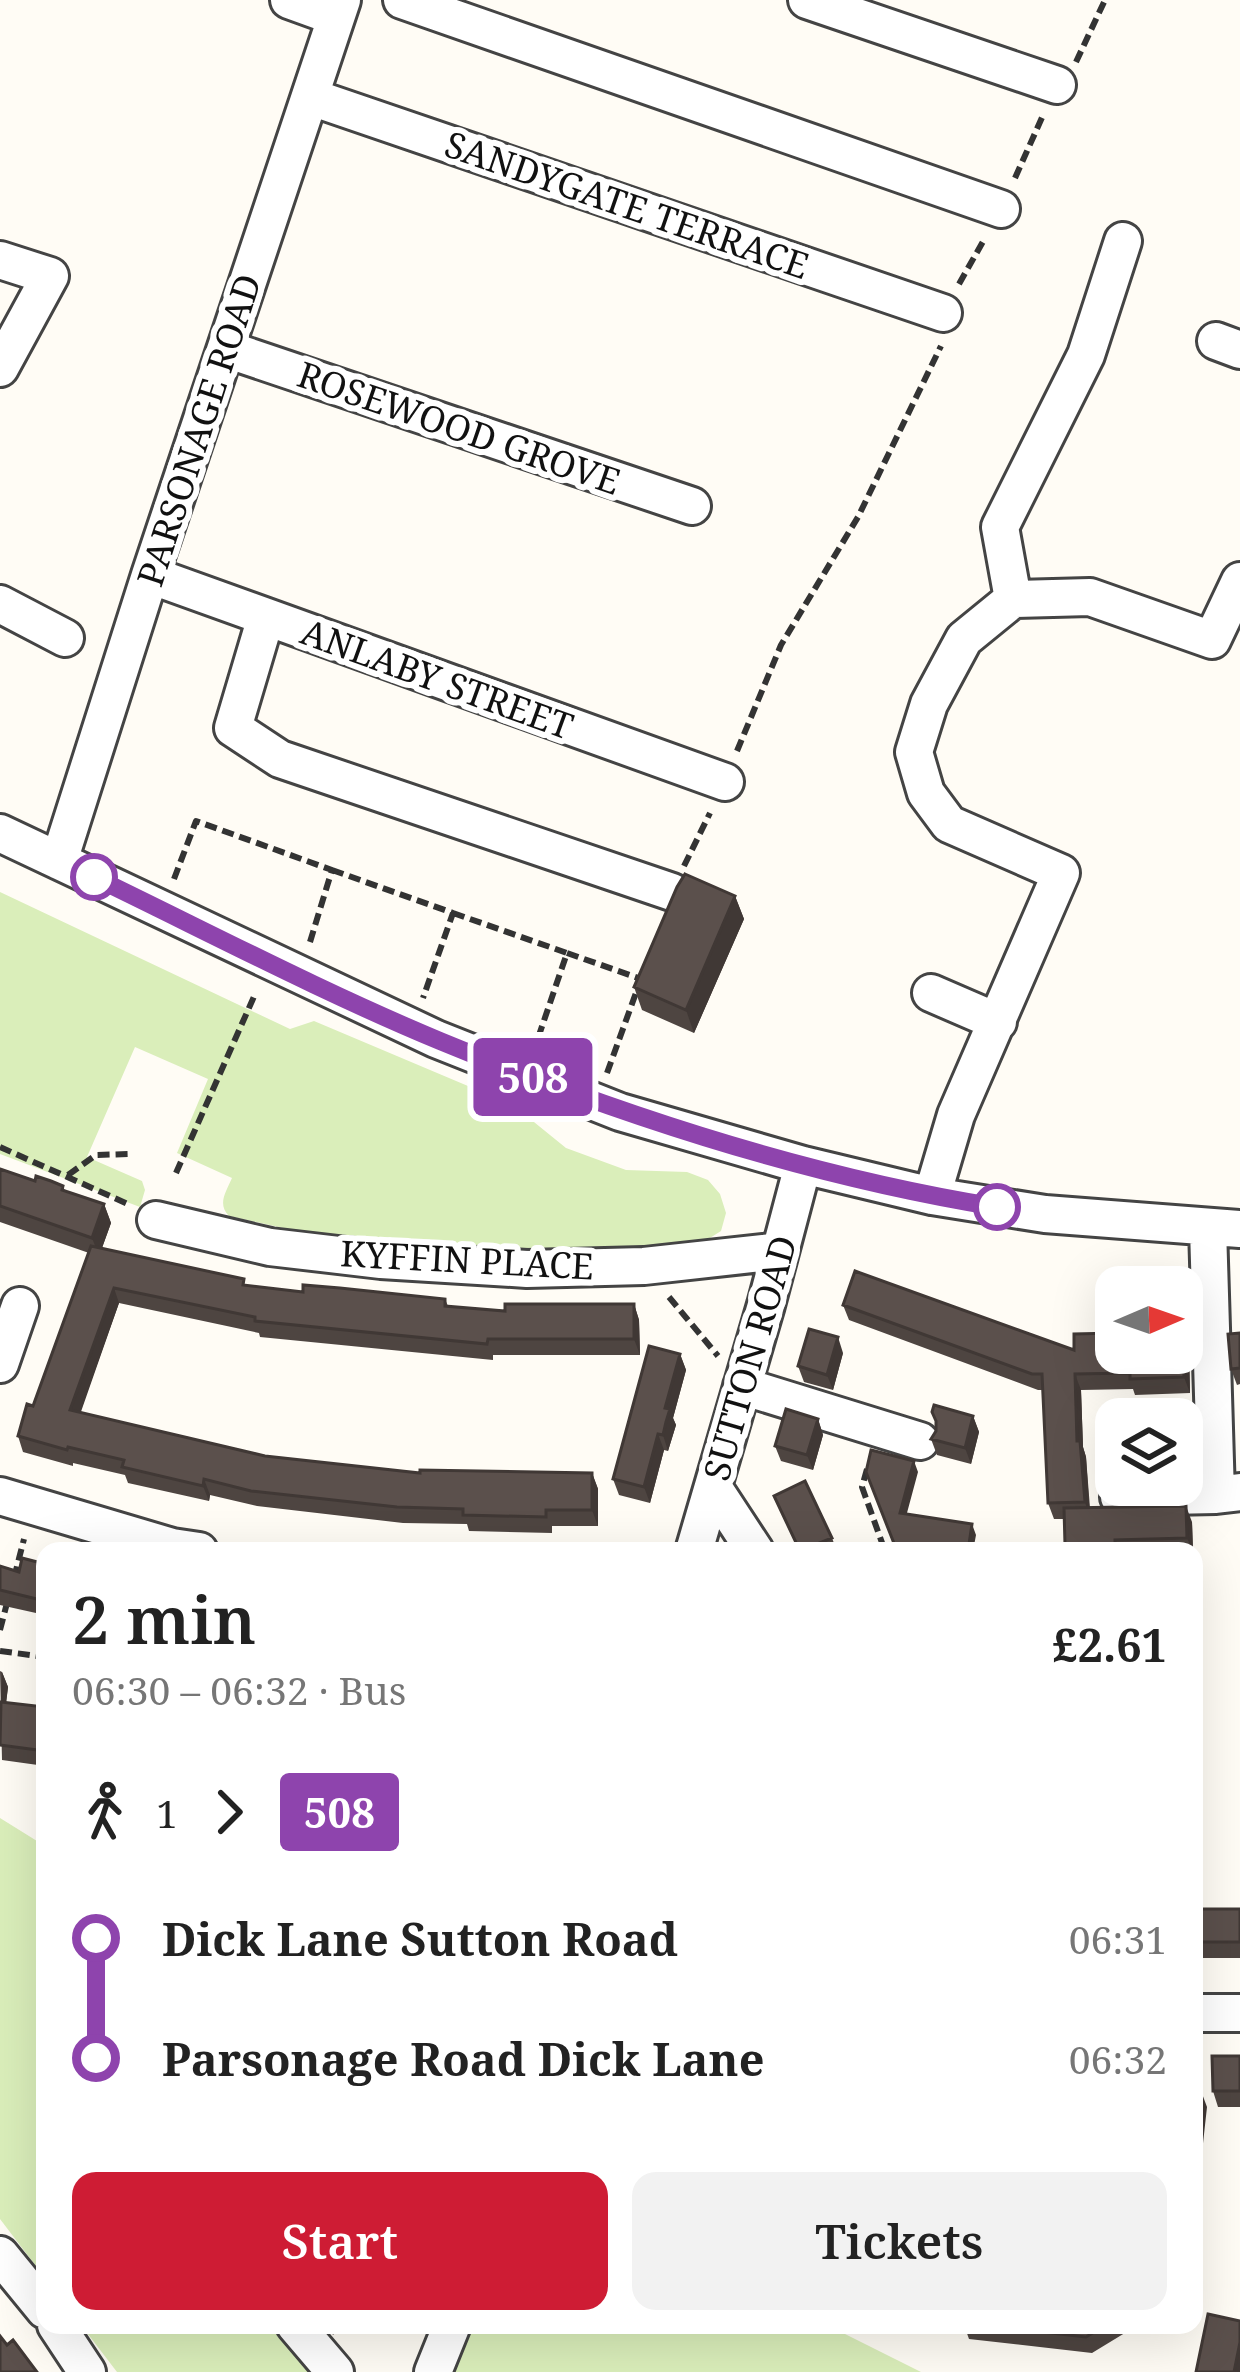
<!DOCTYPE html>
<html lang="en">
<head>
<meta charset="utf-8">
<style>
	body { margin:0; font-family:"Noto Serif",serif; background:#f2f2f2; color:#222; height:100vh; display:flex; flex-direction:column; font-size:45px; white-space:nowrap }
	* { box-sizing:border-box; margin:0 }
	p { font-size:39px; color:#767676 }
	.icon { flex:none; width:66px; height:66px; fill:none; stroke:currentColor; stroke-width:2; stroke-linecap:round; stroke-linejoin:round }
	.map { position:relative; flex:1; overflow:hidden }
	.panel { position:absolute; left:36px; top:1542px; width:1167px; height:792px; display:flex; flex-direction:column; background:#fff; border-radius:24px; box-shadow:0 12px 48px #0002 }
	.panel>* { flex:none }
	.badge { padding:0 24px; border-radius:9px; font-size:42px; line-height:78px }
	.needle { width:78px; rotate:88deg }
	.buttons { position:absolute; left:1095px; top:1266px; display:grid; gap:24px }
	.buttons a { display:grid; place-items:center; width:108px; height:108px; border-radius:24px; background:#fff; box-shadow:0 12px 48px #0002; font-size:60px }
	.map>.badge { position:absolute; translate:-50% -50%; box-shadow:0 0 0 6px #fff }
	.legs { display:flex; align-items:center; gap:18px; height:132px; padding:0 36px; font-size:39px }
	.legs p { margin-inline-start:auto }
	.summary { display:flex; align-items:center; justify-content:space-between; height:204px; padding:0 36px }
	h1 { font-size:66px; font-weight:600; line-height:90px }
	.action { display:flex; gap:24px; margin-top:auto; padding:24px 36px }
	.action a { flex:1; height:138px; border-radius:24px; background:#ce1c34; color:#fff; font-size:48px; font-weight:600; line-height:138px; text-align:center }
	.action a+a { background:#f2f2f2; color:#222 }
	ul { padding:0 36px; list-style:none }
	li { display:flex; align-items:center; gap:42px; height:120px; font-size:45px }
	li i { display:grid; place-items:center; width:18px; height:100%; margin:0 15px; background:currentColor }
	li i::after { content:''; width:30px; height:30px; margin:-15px; border:9px solid; border-radius:50%; background:#fff }
	li p { margin-inline-start:auto }
	li:first-child i { background:linear-gradient(#0000 50%,currentColor 0) }
	li:last-child i { background:linear-gradient(currentColor 50%,#0000 0) }
	.map>svg:first-child { display:block }
	.green { fill:#daeeba }
	.lines { fill:none; stroke-linecap:round; stroke-linejoin:round }
	.minor-casing { stroke:#444; stroke-width:42 }
	.path { stroke:#333; stroke-width:6; stroke-dasharray:12 6; stroke-linecap:butt }
	.minor { stroke:#fff; stroke-width:36 }
	.wall { fill:#4e4541 }
	.shaded-wall { fill:#403835 }
	.building { fill:#5b504c; stroke:#403835; stroke-width:3 }
	.line-1-casing { stroke:#fff; stroke-width:27 }
	.line-1 { stroke:#8e44ad; stroke-width:18 }
	.stop-1-dot { fill:#fff; stroke:#8e44ad; stroke-width:6 }
	.labels { text-anchor:middle; stroke-width:12; stroke-linejoin:round; paint-order:stroke }
	.street-label { font-size:36px; fill:#111; stroke:#fff }
</style>
</head>
<body>
<div class="map">
<svg width="1240" height="2372" viewBox="0 0 1240 2372">
	<rect width="100%" height="100%" fill="#fffcf5"/>
	<path class="green" d="M0,892l290,137 24,-8 199,84 53,43 60,22 61,2 21,8 12,14 6,19 -5,18 -16,10 -60,7 -109,1 -134,-7 -92,-8 -81,-18c-12,-12 -3,-24 3,-38l-55,-25 31,-74 -73,-32 -48,110 55,24 3,9 -5,17 -140,-53z
		M0,1818l45,28v432l-45,-59z
		M81,2325h203l40,47h-207z
		M469,2325h358l94,47h-471z"/>
	<g class="lines">
		<g class="minor-casing">
			<path id="minor" d="M289,0l47,17
				M402,0l599,209
				M807,0l250,85
				M311,97l632,216
				M0,260l50,16 -50,92
				M1216,341l24,9
				M226,349l466,157
				M150,575l575,207
				M1013,599l77,-2 122,43 28,-59
				M0,604l65,34
				M266,617l-33,111 47,31 392,133
				M0,833l436,206 184,73 183,53 129,31 113,18 195,15
				M59,861l91,-286 192,-575
				M931,993l67,29
				M932,1196l24,-81 105,-242 -112,-49 -23,-31 -12,-41 15,-48 35,-65 49,-40 -13,-72 86,-172 37,-114
				M156,1220l114,27 111,13 146,9 117,-3 136,-15
				M1208,1228l8,267 24,-3
				M0,1364l20,-58
				M742,1386l178,55
				M713,1487l42,64
				M0,1496l172,51 27,4
				M1119,1497l97,-2
				M694,1551l72,-246 37,-140
				M1194,2013h46
				M0,2255l45,55
				M56,2325l31,47
				M295,2325l40,47
				M433,2372l19,-47"/>
		</g>
		<path class="path" d="M1076,62l29,-62
			M1015,178l29,-65
			M959,284l26,-46
			M737,751l44,-106 77,-128 83,-171
			M684,866l26,-53
			M332,870l121,43 -30,85
			M174,879l22,-58 136,49 -22,72
			M453,913l114,40 -31,91
			M567,953l74,26
			M607,1073l30,-83
			M0,1147l128,57
			M176,1173l80,-181
			M68,1175l28,-20 34,-1
			M669,1297l49,59
			M1110,1466l-1,-60 70,-1
			M867,1469l-5,18 23,64
			M14,1578l10,-39
			M0,1630l7,-27
			M0,1651l45,6"/>
		<use href="#minor" class="minor"/>
	</g>
	<path class="wall" d="M735,896l9,23 -50,114 -52,-23 -8,-23z
		M0,1169l35,12 28,5 2,5 39,13 7,19 -9,25 145,38 56,6 142,7 3,7 57,5 129,-7 5,16 1,35h-147v5l-233,-23 -1,-4 -140,-30 -39,109 185,44 155,17h172l6,16v37h-46v7l-83,-2 -2,-7 -64,-1 -146,-17 -47,-11 -1,6 -81,-18 -3,-8 -52,-12v3l-50,-14 -5,-16 15,-30 56,-153 -89,-31z
		M843,1305l231,45 115,1 1,42 -55,2 -2,-6 -52,1 2,57 3,10 4,51 102,14 1,29h-126l-2,-6 -1,-26h-10l-6,-16 -5,-113h-5l-189,-70z
		M1240,1333v51l-3,1 -6,-16z
		M843,1353l-10,37 -29,-8 -6,-16z
		M680,1354l6,16 -13,48 3,7 -8,26 -4,-1 -14,53 -31,-8 -6,-16z
		M973,1416l6,16 -8,32 -34,-9 -6,-16z
		M818,1419l5,16 -10,35 -32,-9 -6,-15z
		M774,1496l58,42 5,13h-38z
		M45,1564v51l-45,-10v-39l19,6z
		M0,1671l2,1 6,15 -2,15 39,5v59l-43,-6z
		M1194,1909h46v49h-46z
		M1240,2056v51h-22l-5,-16z
		M964,2325h174l-46,28 -123,-14z"/>
	<path class="shaded-wall" d="M735,896l9,23 -50,114 -8,-23z
		M104,1204l7,19 -12,33 -7,-18z
		M114,1288l5,15 -43,123 -6,-16z
		M634,1304l5,16 1,35 -6,-16z
		M1183,1336l6,15 1,42 -6,-16z
		M838,1337l5,16 -10,37 -6,-15z
		M680,1354l6,16 -13,48 3,7 -8,26 -5,-16 2,-27z
		M1075,1374l6,16 2,57 3,10 4,61 -5,-16 -8,-61z
		M973,1416l6,16 -8,32 -6,-16z
		M818,1419l5,16 -10,35 -6,-15z
		M658,1434l6,16 -14,53 -6,-16z
		M914,1461l4,11 -14,52 -4,-11z
		M592,1473l6,16v37l-6,-16z
		M204,1479l6,16 -1,6 -6,-15z
		M1186,1506l6,16 1,29 -6,-13z
		M972,1524l4,11 -3,16h-5z
		M2,1672l6,15 -5,43 -3,-7z
		M1201,2091l6,16 -13,118v-67z
		M329,2325h12l-8,10z
		M1240,2342v30h-6z"/>
	<path class="building" d="M685,874l50,22 -49,114 -52,-23 43,-100z
		M0,1169l35,12 1,-5 15,5 12,5 -1,4 42,14 -12,34 -92,-32z
		M91,1246l153,33 -1,6 60,7v-7l37,3 105,11v7l60,5v-7h129v35h-146l-1,5 -232,-23v-4l-141,-29 -44,122 195,46 155,17v-3l172,3v37h-46v7l-83,-2v-6l-66,-2 -146,-16 -47,-12 -1,7 -81,-19 2,-7 -56,-13 -1,3 -49,-14 9,-32 6,2z
		M855,1271l219,79v-16l42,-1v20h66l1,-17 1,41 -54,2v-6l-55,1 2,67h3l5,61 -37,1 -6,-129h-10l-189,-69z
		M809,1329l29,8 -11,38 -29,-9z
		M1240,1333v35l-9,1 -3,-35z
		M649,1346l31,8 -15,54 5,1 -4,13 -3,13 -5,-1 -14,53 -31,-8z
		M934,1405l39,11 -8,32 -34,-9 5,-8v-10l-4,-9z
		M786,1409l32,10 -11,36 -32,-9z
		M871,1450l43,11 -14,52 72,11 -4,27 -34,-2v2h-37l-31,-79z
		M805,1481l27,57 -32,13 -26,-55z
		M1186,1506l1,32 -72,2v11h-29l-1,-6h-20l-1,-37z
		M22,1558l23,6v37l-45,-11v-24l19,6z
		M1,1702l44,5v44l-45,-6z
		M1194,1909h46v33h-46z
		M1212,2056h28v35h-27z
		M1194,2090l7,1 -7,67z
		M1208,2314l32,7v21l-6,30h-38z
		M980,2325h126l-20,12z
		M0,2336l7,9 6,-5 24,32h-37z"/>
	<g class="lines">
		<g class="line-1-casing">
			<path id="line-1" d="M94,877c114,55 228,115 346,164 179,74 365,135 557,166"/>
		</g>
		<use href="#line-1" class="line-1"/>
	</g>
	<g class="stop-1-dot">
		<circle cx="94" cy="877" r="21"/>
		<circle cx="997" cy="1207" r="21"/>
	</g>
	<g class="labels">
		<g class="street-label">
			<text transform="translate(627 205) rotate(19)" y="13">SANDYGATE TERRACE</text>
			<text transform="translate(459 428) rotate(19)" y="13">ROSEWOOD GROVE</text>
			<text transform="translate(199 430) rotate(-72)" y="13">PARSONAGE ROAD</text>
			<text transform="translate(437 679) rotate(20)" y="13">ANLABY STREET</text>
			<text transform="translate(467 1260) rotate(3)" y="13">KYFFIN PLACE</text>
			<text transform="translate(750 1358) rotate(-74)" y="13">SUTTON ROAD</text>
		</g>
	</g>
</svg>
<div class="buttons">
<a><svg class="needle" viewBox="-14 -14 28 28"><path d="M0-13l5 13h-10z" fill="#e53935"/><path d="M0 13l5-13h-10z" fill="#767676"/></svg></a>
<a><svg class="icon" aria-label="layers" viewBox="0 0 24 24"><path d="M12 4l9 5-9 5-9-5zM3 14l9 5 9-5"/></svg></a>
</div>
<b class="badge" style="left:533px;top:1077px;background:#8e44ad;color:#fff">508</b>
<section class="panel">
<div class="summary"><div><h1>2 min</h1><p>06:30 – 06:32 · Bus</p></div><b>£2.61</b></div>
<div class="legs"><svg class="icon" aria-label="walk" viewBox="0 0 24 24"><circle cx="13" cy="4" r="2"/><path d="M13 8l-2 6 4 7M11 14l-3 7M7 12l3-4h3l4 4"/></svg>1<svg class="icon" aria-label="forward" viewBox="0 0 24 24"><path d="M9 5l7 7-7 7"/></svg><b class="badge" style="background:#8e44ad;color:#fff">508</b></div>
<ul>
<li><i style="color:#8e44ad"></i><b>Dick Lane Sutton Road</b><p>06:31</p></li>
<li><i style="color:#8e44ad"></i><b>Parsonage Road Dick Lane</b><p>06:32</p></li>
</ul>
<div class="action"><a>Start</a><a>Tickets</a></div>
</section>
</div>
</body>
</html>
